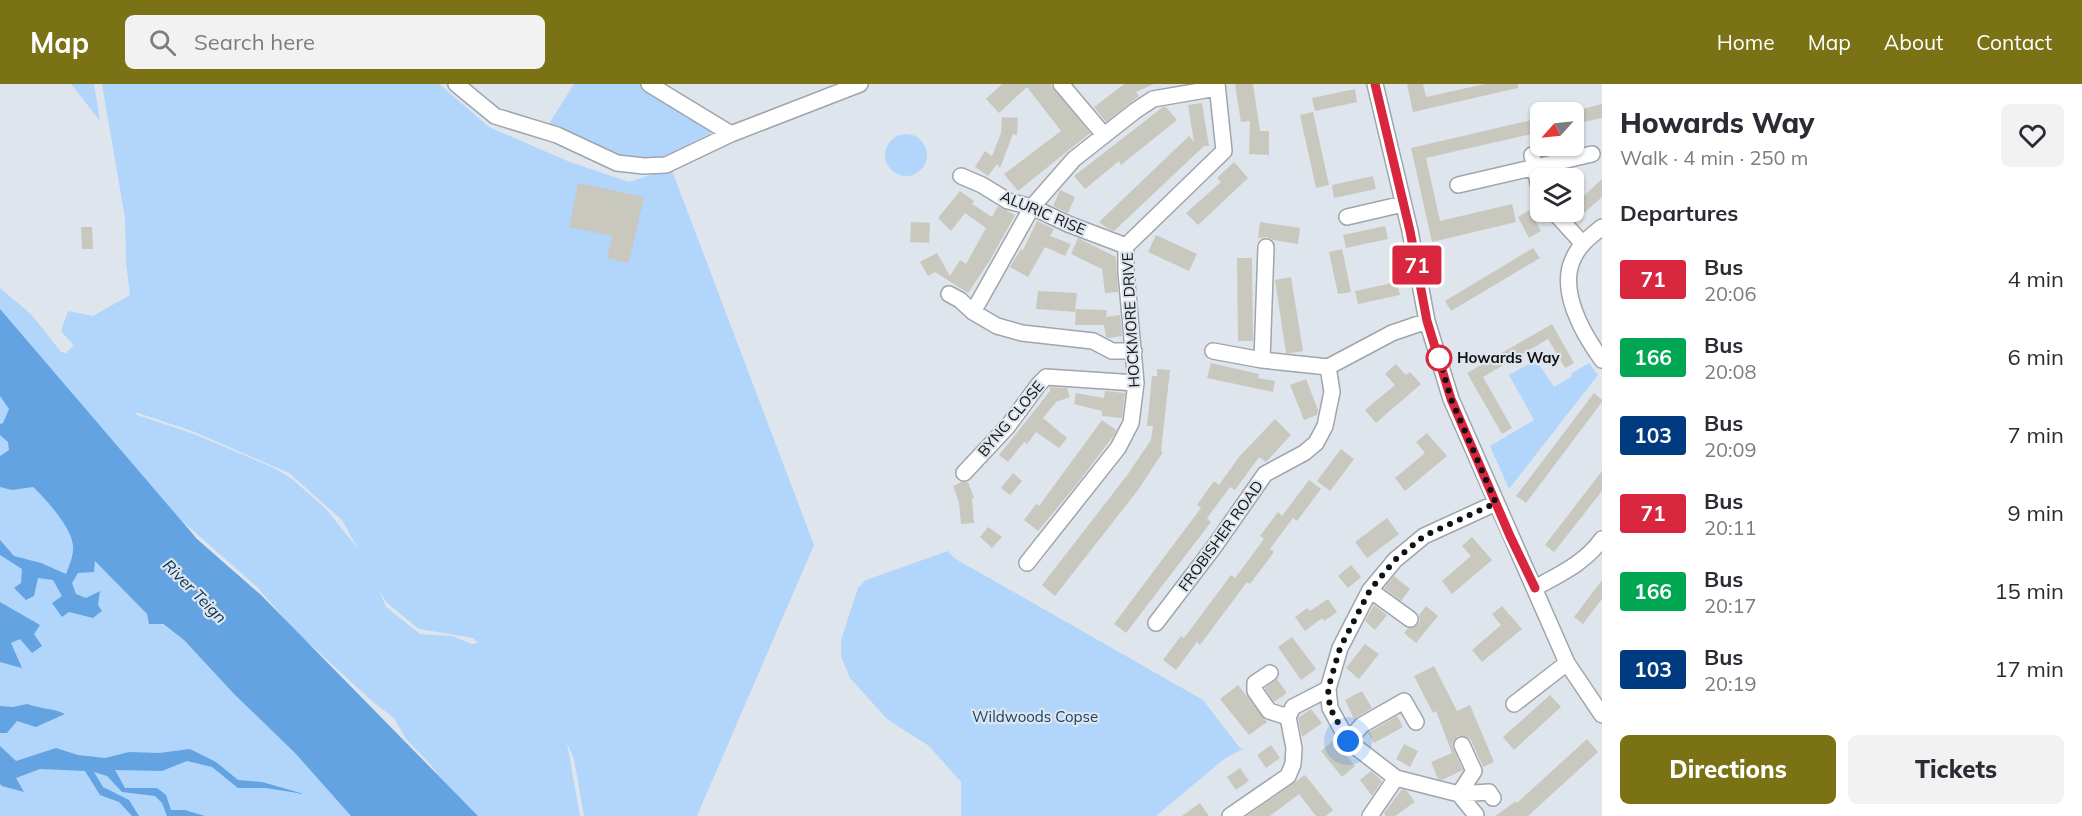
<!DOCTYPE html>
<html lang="en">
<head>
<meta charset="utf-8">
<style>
	body { margin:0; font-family:Mulish,sans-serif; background:#f2f2f3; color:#2b2b33; height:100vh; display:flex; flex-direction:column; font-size:22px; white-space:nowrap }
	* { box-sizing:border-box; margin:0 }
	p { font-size:20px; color:#7c7c81 }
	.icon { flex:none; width:33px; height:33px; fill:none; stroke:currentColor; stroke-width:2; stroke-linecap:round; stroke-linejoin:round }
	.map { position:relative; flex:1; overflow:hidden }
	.side { display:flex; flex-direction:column; background:#fff; width:480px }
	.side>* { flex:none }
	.badge { padding:0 12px; border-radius:4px; font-size:21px; line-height:39px }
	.needle { width:39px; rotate:243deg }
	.fabs { position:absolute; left:1530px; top:18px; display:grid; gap:12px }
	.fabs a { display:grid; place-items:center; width:54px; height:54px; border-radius:9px; background:#fff; box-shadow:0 2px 4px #0004; font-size:30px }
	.you { position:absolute; width:30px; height:30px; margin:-15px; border:4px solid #fff; border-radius:50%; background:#1a73e8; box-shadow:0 0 0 9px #1a73e833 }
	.map>.badge { position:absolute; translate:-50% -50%; box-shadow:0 0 0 3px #fff }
	h2 { padding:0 18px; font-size:22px; line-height:54px }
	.round { display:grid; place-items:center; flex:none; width:63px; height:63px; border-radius:9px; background:#f2f2f3 }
	.summary { display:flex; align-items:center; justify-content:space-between; height:102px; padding:0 18px }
	h1 { font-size:28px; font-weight:800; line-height:45px }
	.button { display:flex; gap:12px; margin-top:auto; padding:12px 18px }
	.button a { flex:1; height:69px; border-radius:9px; background:#7a7214; color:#fff; font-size:24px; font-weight:800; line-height:69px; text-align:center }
	.button a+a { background:#f2f2f3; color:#2b2b33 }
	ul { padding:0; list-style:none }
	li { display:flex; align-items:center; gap:18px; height:78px; padding:0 18px }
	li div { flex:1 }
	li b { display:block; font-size:22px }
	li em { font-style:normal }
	li .badge { min-width:66px; font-weight:700; text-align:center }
	header { display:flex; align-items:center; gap:36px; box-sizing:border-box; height:84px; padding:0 30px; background:#7a7214; color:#fff }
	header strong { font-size:28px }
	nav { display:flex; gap:33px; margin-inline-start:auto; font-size:21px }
	.search { width:420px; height:54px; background:#f2f2f3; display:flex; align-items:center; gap:15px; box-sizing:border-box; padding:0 21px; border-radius:9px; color:#7c7c81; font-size:22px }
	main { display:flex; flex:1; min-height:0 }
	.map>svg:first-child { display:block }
	.green { fill:#b2d6fb; fill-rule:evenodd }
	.water { fill:#63a3e1 }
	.building { fill:#c8c8bf }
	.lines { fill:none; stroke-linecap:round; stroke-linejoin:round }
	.minor-casing { stroke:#9fa5ac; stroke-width:18 }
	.minor { stroke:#fff; stroke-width:15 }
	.line-casing { stroke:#fff; stroke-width:14 }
	.line { stroke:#d7263d; stroke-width:9 }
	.walk { stroke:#101214; stroke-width:6; stroke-dasharray:0 10.8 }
	.stop-dot { fill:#fff; stroke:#d7263d; stroke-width:3 }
	.labels { text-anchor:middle; stroke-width:4.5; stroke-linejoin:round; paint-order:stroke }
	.street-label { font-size:15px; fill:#101214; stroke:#dfe5ec }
	.stop-label { font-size:15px; font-weight:bold; fill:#101214; stroke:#dfe5ec; text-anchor:start }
	.park-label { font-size:15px; fill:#13426b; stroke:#dfe5ec }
	.water-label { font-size:16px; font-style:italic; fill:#00325a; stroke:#dfe5ec }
</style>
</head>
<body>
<header>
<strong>Map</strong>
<div class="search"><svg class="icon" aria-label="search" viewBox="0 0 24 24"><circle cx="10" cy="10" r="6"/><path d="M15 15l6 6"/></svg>Search here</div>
<nav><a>Home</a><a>Map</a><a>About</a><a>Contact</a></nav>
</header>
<main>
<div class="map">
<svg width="1602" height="732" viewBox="0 0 1602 732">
	<rect width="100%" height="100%" fill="#dfe5ec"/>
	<path class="green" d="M71,0h23l6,37z
		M102,0h337l50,43 81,35 59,20 42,-14 143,377 -117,271h-113l-10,-57 -7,-16 13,73h-102l-36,-36 -12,-16 -24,-25 -12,-21 -21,-16 -62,-57 -17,-12 -9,-14 -29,-33 -74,-65 15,18 -197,-214v-37l31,26 30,38 5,1 7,-7 3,2 -15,-17 7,-20 25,5 37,-21 -4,-33 -1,-44zM135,328l57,19 97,42 53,47 16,29 -32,-40 -35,-31 -19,-11 -78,-33 -57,-19zM379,506l8,13 32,26 54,9 5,5 -6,1 -20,-8 -32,-2 -34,-27z
		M574,0h71l70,47 -54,27 -41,2 -75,-30z
		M885 71a21 21 0 1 1 42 0a21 21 0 1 1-42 0Z
		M1536,276l18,27 17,-10 1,-4 17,-10 9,12 -89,114 -19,-43 44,-26 -25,-45z
		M0,285l114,211 33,34 37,26 50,54 61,59 56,63h-351z
		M948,467l6,7 249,142 37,48 3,1 -19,10 -68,57h-195v-34l-32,-36 -42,-27 -37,-41 -9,-21v-17l17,-52 8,-8z"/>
	<path class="water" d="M0,225l197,230 64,56 217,221h-127l-56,-63 -61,-59 -50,-54 -21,-16h-14l-2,-10 -52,-53 -1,11 -16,1 -6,10 4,11 10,4 14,-7 -2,14 4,6 -9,7 -24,-6 -7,5 -10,-14 10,-7 -9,-16 -15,-2 -4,18 -8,4 -12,-12 7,-5 1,-14 -22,-14v-15l14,16 27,7 25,11c3,-8 8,-19 7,-28 -1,-18 -27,-47 -40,-59l-21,3 -12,-3v-31l9,-6 -1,-8 -8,-7v-11l3,-1 6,-14 -9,-13z
		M0,518l40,23 -6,9 8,12 -10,7 -12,-14 -9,4 11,25 -22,-6z
		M27,620c13,5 26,4 38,10l-29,13 -19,-6 -10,12h-7v-27l13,1z
		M0,662l16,15 40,-13 22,7 27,3 24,-6 30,1 31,-4 26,13 22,18 24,2 42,12 -38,-6h-28l-26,-21 -25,-6 -25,10 -47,-1 10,18h32l9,7 5,15h14l20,6h-38l-5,-13 -7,-7 -33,-4 -15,-16 -13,-4 9,15 26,13 10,16h-7l-13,-14 -19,-7 -15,-24 -45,-2 -24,9 8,14 -22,-6 -2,-2z"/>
	<path class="building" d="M1002,0h48l40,49 -72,58 -14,-17 57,-43 -34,-44 -28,26 -13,-14z
		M1124,0h30l-18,8 3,4 -33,26 -12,-15z
		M1235,0h18l7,47h9v24l-20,-1 1,-33 -9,1z
		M1407,0h16l3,13 59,-13h33v4l-105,24z
		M1355,5l2,13 -42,9 -3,-13z
		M1202,19l7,43h-5l-90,85 -7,-3 -8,-6 90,-86 5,6 -6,-37z
		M1602,20v14l-28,6v-13z
		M1163,23h3l11,13 -56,45 -2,-4 -34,28 -11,-13z
		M1313,28l16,73 -13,3 -16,-73z
		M1002,33l16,1 -1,17 -4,-1 -13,34 -3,-4 -9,12 -13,-9 10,-16 7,5 9,-23z
		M1540,34v14l-114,26 14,63 72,-17 4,18 -84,20 -21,-94z
		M1234,78l14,16 -50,47 -12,-12 35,-31 -4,-4z
		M1373,92l3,13 -42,9 -2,-13z
		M1602,95v18l-27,24 -1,-2v-14z
		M578,99l66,14 -15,66 -22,-5 5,-22 -43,-9z
		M1060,106l15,7 -7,16 -15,-7z
		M960,107l14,10 -2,3 20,13 6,-11 17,9 -25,45 -22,33 -33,-21 -7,4 -8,-14 17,-9 13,23 10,-16 6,4 20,-36 -21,-15 -14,18 -13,-13z
		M1529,126l12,21 -12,7 -11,-21z
		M1037,137l17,8 -4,7 21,8 -6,12 -20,-9 -17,30 -18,-10 11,-18 2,1z
		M911,138l19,1 -1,20 -19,-1z
		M1260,138l40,6 -2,16 -25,-4 -6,-3 -9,1z
		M1385,142l3,13 -42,9 -3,-13z
		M81,143h11l1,22h-11z
		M1156,151l41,19 -8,17 -41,-19z
		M1078,154l38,19 2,35 -13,1 -3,-24 -31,-15z
		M1533,164l7,10 -89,53 -6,-10z
		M1342,165l9,43 -13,2 -9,-42z
		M1237,174h15l1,83h-15z
		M1291,193l12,74 -12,2h-5l-11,-73z
		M1397,198l3,13 -42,9 -3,-13z
		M1038,207l39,2 -2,19 -39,-3z
		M1076,225l31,1 -1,7 14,-2 2,21 -13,2 -3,-1 -2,-12h-29z
		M1552,240l22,39 -9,5 -17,-29 -65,38 29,51 -10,6 -35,-61z
		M1211,279l48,11 -1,4 17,3 -2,11 -66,-14z
		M1396,280l10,11 4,-3 11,12 -45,39 -11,-13 30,-25 -10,-11z
		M1157,285l13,1 -9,81 2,1 -25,38 -83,106 -13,-11 86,-111 23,-34 2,-14h-6l5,-50h5z
		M1306,295l12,31 -1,5 -13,5 -14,-35z
		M1050,303l17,1 3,9 -14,5 -13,16 24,20 -8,10 -23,-16 -9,12 -3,-2 -16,20 -9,-7 51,-64z
		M1105,307l20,2 -3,25 -20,-2v-5l-28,-7 2,-11 28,5z
		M1594,309l8,7v2l-76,101 -10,-7z
		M1275,335l16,16 -25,27 -7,-5 -24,33 -5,-3 -23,31 4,4 -85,111 -12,-9 87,-116 -4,-3 17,-24 5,4 20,-28z
		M1102,336l14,10 -1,4 -38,50 -39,47 -14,-11 12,-16 3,2z
		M1427,349l20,23 -42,35 -10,-13 30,-25 -9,-11z
		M1341,365l13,10 -24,32 -13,-10z
		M1602,387v20l-48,61 -9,-7z
		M1013,389l9,8 -12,14 -9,-7z
		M1309,396l12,9 -24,32 -4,-3 -23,31 4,3 -24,32 -3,-2 -47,63 -3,-3 -21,28 -13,-10 18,-24 3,2 47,-63 4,3 29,-39 -4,-3 18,-24 4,4z
		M962,398h6l6,16h-2l2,25 -13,1 -2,-22 -6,-16z
		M1387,434l12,16 -32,24 -12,-16z
		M988,443l14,10 -10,11 -12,-11z
		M1472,453l20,23 -40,34 -10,-13 29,-25 -9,-10z
		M1351,481l10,12 -13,11 -10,-12z
		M1394,492l16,13 -9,12 -17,-13z
		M1602,496v19l-19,25 -9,-7z
		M1328,515l9,13 -13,9 -2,-3 -17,13 -10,-14 12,-9 3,3z
		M1374,521l13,10 -12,15 -10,-9z
		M1426,522l12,10 -22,27 -12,-10 4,-5 9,-3 3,-4 -1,-6z
		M1502,522l20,23 -40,33 -10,-12 29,-25 -9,-11z
		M1292,553l24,32 -15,11 -23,-33z
		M1365,560l14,10 -20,25 -13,-11z
		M1434,582l23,45 13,-6 24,57 -11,5 -12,-27 -4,-3 -9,-1 -4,4 -2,5 11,25 -21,10 -4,-1 -7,-17 21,-9 -16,-42 -3,2 -19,-37z
		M1277,595l10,14 -13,9 -9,-14z
		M1238,601l29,37 -18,13 -29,-36z
		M1362,607l10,17 -18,11 -9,-19z
		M1550,611l11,12 -47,43 -11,-13z
		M1311,625l11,14 -20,14 -4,-19z
		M1397,632l6,11 -29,16 -6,-10z
		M1587,655l11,13 -70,64h-33l21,-15 1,2z
		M1334,656l21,26 -13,11 -21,-26z
		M1404,660l14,7 -8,16 -14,-8z
		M1271,661l9,13 -14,10 -9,-13z
		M1240,684l9,13 -13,9 -9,-13z
		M1371,687l11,10 -10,15 -12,-16z
		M1305,691l28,35 -7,6h-10l-17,-22 -29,22h-23z
		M1402,705l5,2 8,11 -20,14h-9l-2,-3z
		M1200,719l9,13h-27z"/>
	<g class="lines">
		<g class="minor-casing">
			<path id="minor" d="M456,0l39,32 62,19 60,28 27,3 22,-1 65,-31
				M649,0l82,50 129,-50
				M1061,0l43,51
				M1375,0l35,147 17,90 24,78 116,264 35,52
				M1532,71l8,37
				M961,92l21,9 26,16 24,6 36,17 58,22
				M1458,101l134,-31
				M1554,128l29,32
				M1347,133l56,-13
				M1602,143c-11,9 -22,17 -28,30 -17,32 9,77 28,103
				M949,210l11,6 13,12 24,14 25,7 71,8 19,10h22
				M973,228l59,-105 42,-48 61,-48 18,-12 64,-11
				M1213,267l49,9 66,7
				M1262,276l4,-113
				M964,389l44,-47 31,-42 7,-7 90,6
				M1027,479l91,-115 13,-25 5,-40 -10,-111v-26l98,-95 -7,-67
				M1535,504c25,-14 50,-25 67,-49
				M1370,506l40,29
				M1156,539l58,-76 51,-73 39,-21 12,-10 9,-17 7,-34 -4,-25 64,-34 35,-12
				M1270,589l-15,10v8l14,20 19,6
				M1514,620l53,-41
				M1348,657l14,-16 42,-24 12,21
				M1459,710l15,-23 -12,-26
				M1459,710l30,-2 4,6
				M1476,731l-17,-21 -63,-16 -48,-37 -18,-33 -2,-19 12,-41 30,-58 25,-30 29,-24 72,-33
				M1230,732l58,-40 5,-12 1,-16 -6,-31 5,-10 35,-18
				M1370,732l26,-38"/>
		</g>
		<use href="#minor" class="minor"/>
	</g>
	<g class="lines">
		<g class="line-casing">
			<path id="line" d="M1375,0l35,147 17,90 24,78 59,137 25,52"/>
		</g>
		<use href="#line" class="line"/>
		<path class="walk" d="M1348,657l-18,-33 -2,-19 12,-41 30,-58 25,-30 29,-24 72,-33 -45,-104 -12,-41"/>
	</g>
	<circle class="stop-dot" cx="1439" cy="274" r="12"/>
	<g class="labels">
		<g class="street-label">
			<text transform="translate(1043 129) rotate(23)" y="5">ALURIC RISE</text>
			<text transform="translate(1131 236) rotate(-93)" y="5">HOCKMORE DRIVE</text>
			<text transform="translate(1011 335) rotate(-50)" y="5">BYNG CLOSE</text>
			<text transform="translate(1221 452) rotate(-54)" y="5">FROBISHER ROAD</text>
		</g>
		<g class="stop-label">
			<text x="1457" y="279">Howards Way</text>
		</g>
		<g class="park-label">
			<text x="1035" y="638">Wildwoods Copse</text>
		</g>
		<g class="water-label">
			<text transform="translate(195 507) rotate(45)" y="6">River Teign</text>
		</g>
	</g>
</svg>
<div class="fabs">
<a><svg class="needle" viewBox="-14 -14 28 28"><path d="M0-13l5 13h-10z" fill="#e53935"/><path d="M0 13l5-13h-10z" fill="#7c7c81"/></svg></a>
<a><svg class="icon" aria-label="layers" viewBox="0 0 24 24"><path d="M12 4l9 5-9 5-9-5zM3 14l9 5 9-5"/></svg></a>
</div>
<div class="you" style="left:1348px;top:657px"></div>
<b class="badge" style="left:1417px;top:181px;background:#d7263d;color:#fff">71</b>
</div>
<section class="side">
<div class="summary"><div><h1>Howards Way</h1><p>Walk · 4 min · 250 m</p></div><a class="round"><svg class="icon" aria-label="heart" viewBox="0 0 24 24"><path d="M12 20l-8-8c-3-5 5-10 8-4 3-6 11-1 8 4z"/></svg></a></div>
<h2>Departures</h2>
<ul>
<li><span class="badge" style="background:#d7263d;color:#fff">71</span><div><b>Bus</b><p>20:06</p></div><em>4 min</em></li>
<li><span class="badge" style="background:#00a651;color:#fff">166</span><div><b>Bus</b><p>20:08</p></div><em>6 min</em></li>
<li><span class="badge" style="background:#003b80;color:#fff">103</span><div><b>Bus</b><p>20:09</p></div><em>7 min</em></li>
<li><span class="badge" style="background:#d7263d;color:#fff">71</span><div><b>Bus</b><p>20:11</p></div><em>9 min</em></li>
<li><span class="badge" style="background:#00a651;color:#fff">166</span><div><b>Bus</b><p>20:17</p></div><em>15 min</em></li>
<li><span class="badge" style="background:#003b80;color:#fff">103</span><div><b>Bus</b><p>20:19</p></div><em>17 min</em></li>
</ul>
<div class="button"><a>Directions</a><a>Tickets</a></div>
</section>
</main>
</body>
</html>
